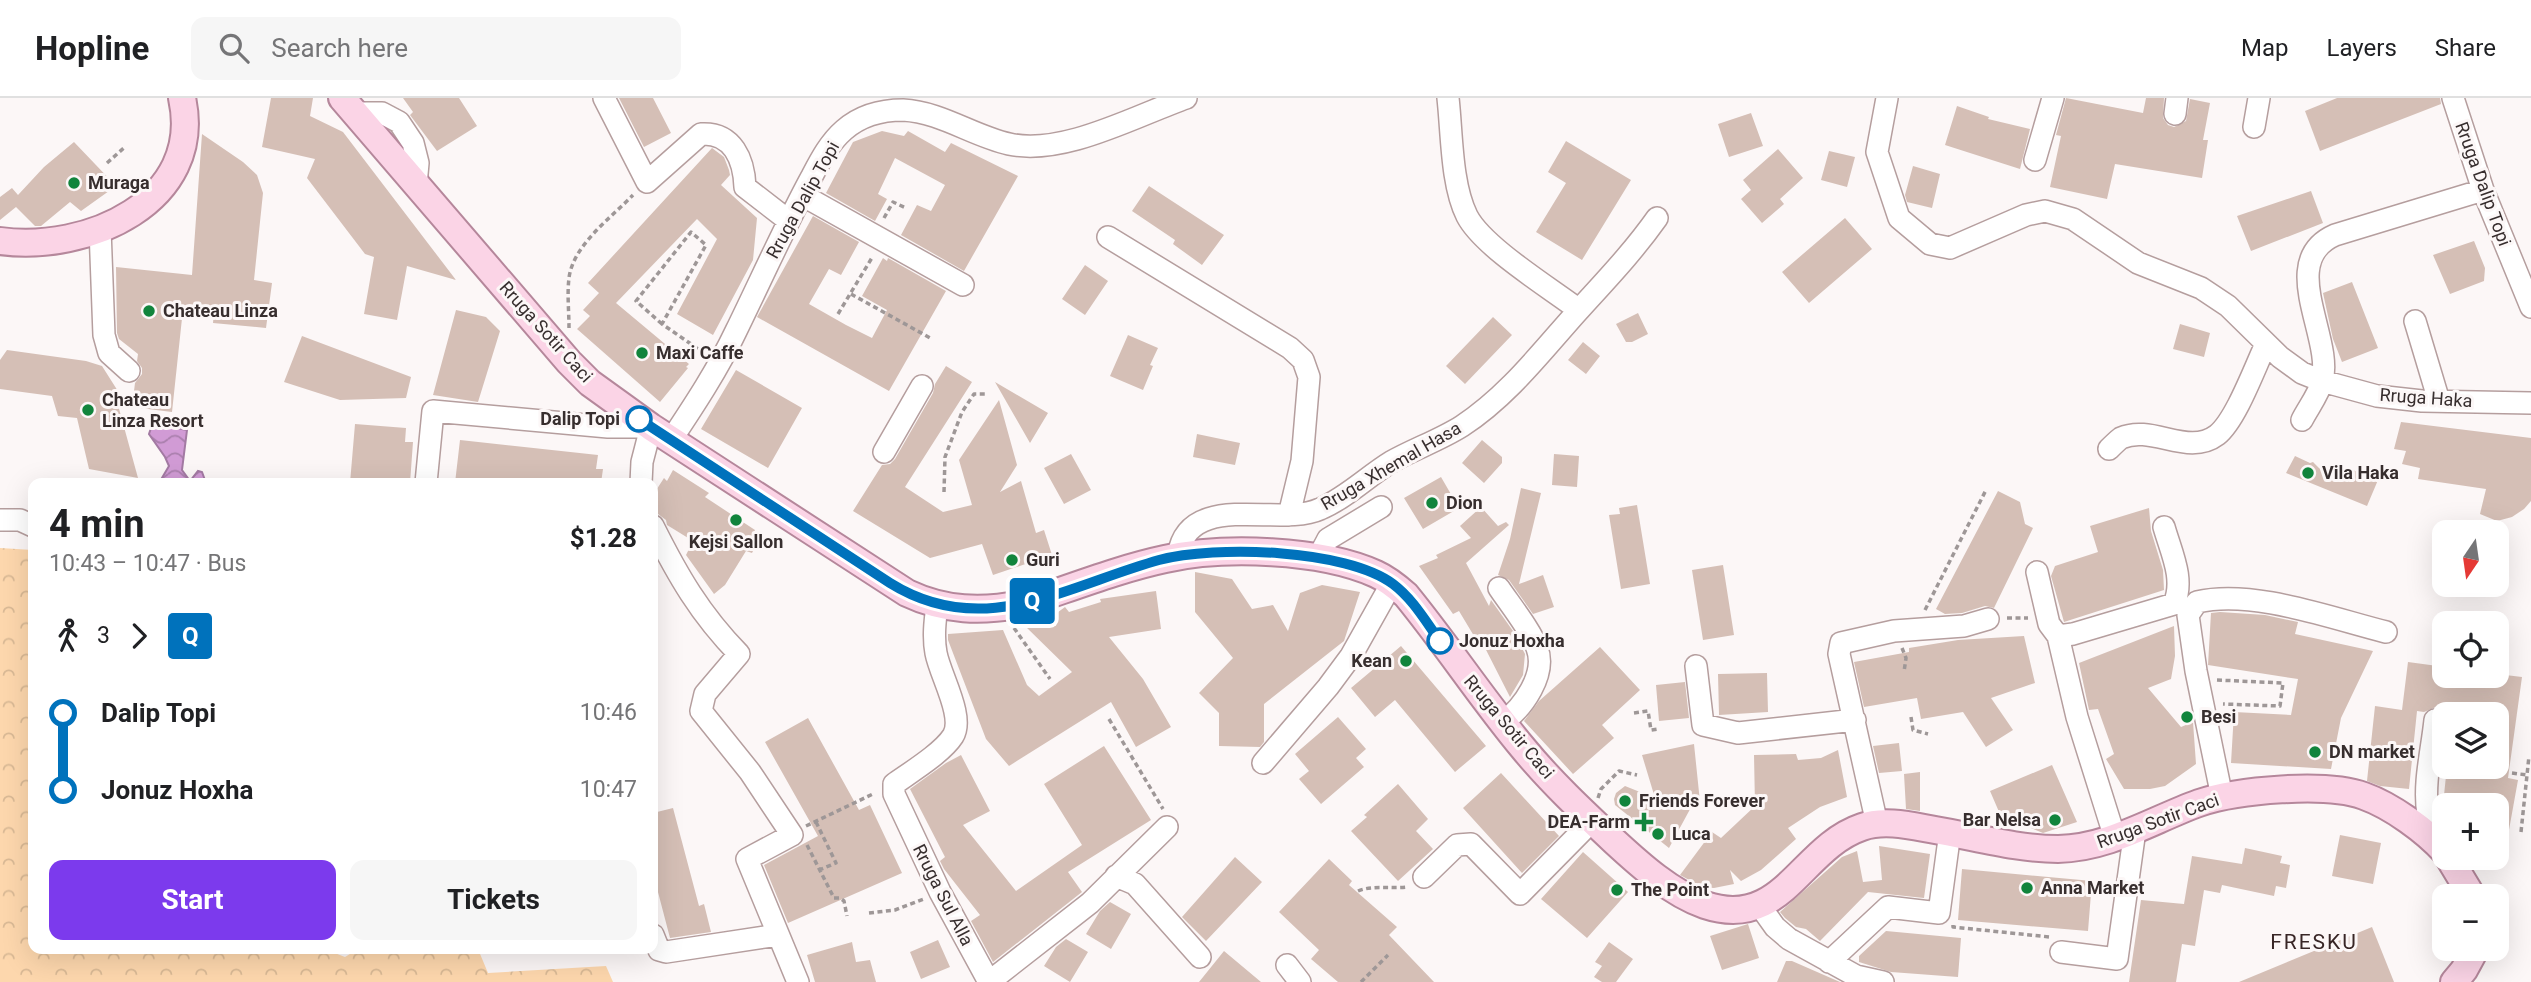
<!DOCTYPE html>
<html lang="en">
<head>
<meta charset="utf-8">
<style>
	body { margin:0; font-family:Roboto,sans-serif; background:#f6f6f6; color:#202124; height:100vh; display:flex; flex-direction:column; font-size:26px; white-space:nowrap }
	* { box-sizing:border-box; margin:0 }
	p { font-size:23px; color:#757577 }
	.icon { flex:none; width:38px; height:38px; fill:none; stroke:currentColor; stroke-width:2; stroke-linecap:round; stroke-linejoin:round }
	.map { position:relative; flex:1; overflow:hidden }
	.side { position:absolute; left:28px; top:380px; width:630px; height:476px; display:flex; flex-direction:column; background:#fff; border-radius:14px; box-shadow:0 7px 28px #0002 }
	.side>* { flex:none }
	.badge { padding:0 14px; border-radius:5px; font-size:24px; line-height:46px }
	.needle { width:46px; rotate:193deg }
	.fabs { position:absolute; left:2432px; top:422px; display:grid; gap:14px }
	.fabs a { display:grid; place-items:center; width:77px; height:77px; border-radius:14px; background:#fff; box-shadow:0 7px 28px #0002; font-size:35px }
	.map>.badge { position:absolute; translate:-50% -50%; box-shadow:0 0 0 4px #fff }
	.legs { display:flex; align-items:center; gap:10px; height:77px; padding:0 21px; font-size:23px }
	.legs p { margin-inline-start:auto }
	.headline { display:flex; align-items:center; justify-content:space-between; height:119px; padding:0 21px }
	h1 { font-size:38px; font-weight:700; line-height:52px }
	.primary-button { display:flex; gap:14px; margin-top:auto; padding:14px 21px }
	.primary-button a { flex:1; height:80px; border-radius:14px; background:#7c3aed; color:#fff; font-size:28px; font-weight:700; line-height:80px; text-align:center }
	.primary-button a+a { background:#f6f6f6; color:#202124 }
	ul { padding:0 21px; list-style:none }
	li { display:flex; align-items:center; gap:24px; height:77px; font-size:26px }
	li i { display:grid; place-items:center; width:10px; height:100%; margin:0 9px; background:currentColor }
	li i::after { content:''; width:18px; height:18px; margin:-9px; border:5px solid; border-radius:50%; background:#fff }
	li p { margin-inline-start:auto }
	li:first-child i { background:linear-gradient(#0000 50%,currentColor 0) }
	li:last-child i { background:linear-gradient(currentColor 50%,#0000 0) }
	header { display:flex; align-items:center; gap:42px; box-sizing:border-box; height:98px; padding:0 35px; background:#fff; border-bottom:2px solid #e0e0e0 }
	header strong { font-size:33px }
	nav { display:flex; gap:38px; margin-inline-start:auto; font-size:24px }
	.search { width:490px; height:63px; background:#f6f6f6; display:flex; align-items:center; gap:18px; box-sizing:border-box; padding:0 24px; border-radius:14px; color:#757577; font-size:26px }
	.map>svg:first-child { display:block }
	.forest { fill:url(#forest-crowns) }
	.water { fill:url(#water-waves); stroke:#a37aa3; stroke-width:2 }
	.building { fill:#d5bfb6 }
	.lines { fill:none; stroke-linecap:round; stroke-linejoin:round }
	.minor-casing { stroke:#b59e9e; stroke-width:24 }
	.major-casing { stroke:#b5879b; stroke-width:30 }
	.path { stroke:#9e9797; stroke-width:3.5; stroke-dasharray:5 3.5; stroke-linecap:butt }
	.minor { stroke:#fff; stroke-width:21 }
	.major { stroke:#fbd4e6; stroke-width:26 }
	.line-1-casing { stroke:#fff; stroke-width:16 }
	.line-1 { stroke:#0072bc; stroke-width:10 }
	.poi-dot { fill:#11843c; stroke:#fcf7f7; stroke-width:2.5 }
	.stop-1-dot { fill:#fff; stroke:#0072bc; stroke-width:3.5 }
	.labels { text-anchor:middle; stroke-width:6; stroke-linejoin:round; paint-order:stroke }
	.poi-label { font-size:18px; font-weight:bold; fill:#372e2e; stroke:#fcf7f7; text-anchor:start }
	.street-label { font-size:18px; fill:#372e2e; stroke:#fcf7f7 }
	.stop-label { font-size:18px; font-weight:bold; fill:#372e2e; stroke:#fcf7f7; text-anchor:end }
	.quarter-label { font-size:21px; letter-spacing:2px; fill:#382626; stroke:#fcf7f7 }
</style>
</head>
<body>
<header>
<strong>Hopline</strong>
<div class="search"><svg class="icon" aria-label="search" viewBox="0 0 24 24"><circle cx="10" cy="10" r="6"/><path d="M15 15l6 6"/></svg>Search here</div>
<nav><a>Map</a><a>Layers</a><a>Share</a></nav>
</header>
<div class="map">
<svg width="2531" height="884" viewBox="0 0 2531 884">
	<defs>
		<pattern id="forest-crowns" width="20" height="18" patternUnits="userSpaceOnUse" patternTransform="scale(1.75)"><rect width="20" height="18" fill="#fdd7ad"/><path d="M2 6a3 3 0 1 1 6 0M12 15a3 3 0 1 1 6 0" fill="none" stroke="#d9b995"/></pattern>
		<pattern id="water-waves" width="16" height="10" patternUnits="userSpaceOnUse" patternTransform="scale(1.75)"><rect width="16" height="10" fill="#d19bd5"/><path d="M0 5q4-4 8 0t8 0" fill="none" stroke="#aa7fad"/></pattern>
	</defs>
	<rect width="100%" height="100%" fill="#fcf7f7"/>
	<path class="forest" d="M0,450l33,2v398h289l23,9 13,-8h120l10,24 118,-7 7,16h-613z"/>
	<path class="water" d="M156,326l31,6 -5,40 8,11 8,-10 4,1 4,11h-47l10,-17 -4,-9 -16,-23 3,-9z"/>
	<path class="building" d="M271,0h42l-3,18 33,16 113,148 -49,-14 -10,54 -33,-6 10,-57 -9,-3 -58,-76 8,-19 -53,-12z
		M403,0h56l18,28 -40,25 -27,-36 3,-3z
		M619,0h34l18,35 -27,14z
		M2066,0l77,15 3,-15h18l-1,20 5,7 6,2 12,-6 4,-22 20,4 -7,37h5l-6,38 -87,-14 -8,35 -57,-12 11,-51 -5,-1z
		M2337,0h103l1,6 -121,47 -15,-40z
		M1957,8l32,11 -1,2 42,10 -10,40 -75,-24z
		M1751,15l12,33 -34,11 -11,-33z
		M882,33l22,5 4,-5 37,21 6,-9 67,33 -54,95 -63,-36 16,-30 14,6 14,-26 -50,-27 -17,36 9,5 -12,22 -49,-28 27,-51z
		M202,36l41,28 14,13 6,18 -9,87 18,3 -6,45 -53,-5 1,-11 -31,-3 -11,103 -40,-5 3,-24 7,-9v-6l-5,-7 1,-7 -19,-15 -2,-6 -1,-66 76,8z
		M1566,43l65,39 -49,80 -46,-28 30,-49 -18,-11z
		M74,44l42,44 -35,25 -11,-9 -29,24h-6l-19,-19 -16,13v-23l12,-9 6,7 26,-28z
		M712,50l12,9 5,13 1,5 -9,10 36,33 -4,42 -40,75 -36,-21 40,-75 -20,-20 -81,84 73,61 -3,3 2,1 -28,34 -83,-73 13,-13 -7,-6 16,-17 -11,-10z
		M1778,51l25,29 -23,21 4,5 -22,19 -21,-24 10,-9 -8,-10z
		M1829,53l26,6 -8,30 -26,-7z
		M1913,68l27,8 -8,34 -25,-6 -2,-7z
		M1149,88l75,49 -22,30 -29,-21 2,-4 -43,-29z
		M2311,93l12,32 -72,28 -14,-35z
		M813,118l46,26 -18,33 -12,-6 -20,35 37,21 26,13 15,-28 -25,-14 21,-38 4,3 1,-3 58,33 -57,100 -132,-74z
		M1845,120l27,31 -63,54 -27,-31z
		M2474,143l11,27 -1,13 -34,13 -17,-39z
		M1085,167l23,16 -23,34 -23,-16z
		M2352,184l26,66 -36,14 -9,-23 -10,-46z
		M456,212l30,7 14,14 -22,71 -45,-7z
		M1638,215l10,21 -16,8h-6l-10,-18z
		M1493,219l19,18 -47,49 -19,-18z
		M2180,226l30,9 -6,24 -31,-8z
		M1128,237l30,13 -8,17 3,1 -10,24 -33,-14z
		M302,238l109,41 -5,21 -66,2 -56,-18z
		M1583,244l17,14 -14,18 -18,-14z
		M7,252l79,11 16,5 26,41 -10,-2 20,73 -49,-9 -12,-51 -19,-2 -6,-20 -52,-7v-29z
		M946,268l26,16 -67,105 38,25 29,-7 -13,-45 40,-60 18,65 -17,27 21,-11 15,52 8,-3 8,25 -59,20 -11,-31 -52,14 -77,-47 29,-46 8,-1 5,-5 38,-66 2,-9z
		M736,272l66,38 -34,60 -67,-39z
		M995,284l53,31 -18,30z
		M2401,324l130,16v63l-7,8 -12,8 -15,4 -17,-7 6,-25 -68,-10 2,-11 -18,-4 4,-13 -12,-2z
		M355,326l51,4 -1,14h8l-3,41h-60z
		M1197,336l43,9 -5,22 -42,-8z
		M460,342l138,15 -2,14h7l-2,14h-146z
		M1482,342l20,17v6l-18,20 -22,-20z
		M1071,356l20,36 -27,14 -20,-36z
		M1554,356l25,2 -2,31 -25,-2z
		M2295,358l15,7 3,-1 6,6 29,14 5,-12 25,10 -11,26 -81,-33z
		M673,372l36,23 -4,4 50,33 -2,4 7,3 -8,16 -6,-2 -21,34 -11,9 -28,-39 7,-14 -26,-16 -1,-5 -8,-6 -5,-14v-5l11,-17 3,3z
		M1441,379l18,31 -36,21 -19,-31z
		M1521,390l20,5 -22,91 24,-9 11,32 -21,7 -24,-34 -11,-5 12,-36z
		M1998,393l22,11 5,22 8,4 -39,80 -9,-2 -23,7 -17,1 -9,-5z
		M1637,407l13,79 -29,5 -12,-74 11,-1 -1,-6z
		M1481,409l17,19 8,-4 3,3 -43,38 23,43 2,-6 22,31 12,23 -2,21 -13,22 -27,-53 -3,2 -21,-35 -6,3 -34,-48 19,-8 -2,-3 35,-17 -11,-12z
		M2149,410l2,23 12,39 1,20 -100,32 -13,-46 4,-10 43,-14 -8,-26z
		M1723,467l11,70 -31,5 -11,-70z
		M1195,474l37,7 20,30 21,-4 15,26 12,-38 22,-8 38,7 -16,49 -80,63v38l-4,5 -41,-1v-33l-20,-20 34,-35 -38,-46z
		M1156,493l5,38 -52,8 34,42 28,48 -35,20 -25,-45 -102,64 -23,-27 -38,-99v-6l55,-4 24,55 12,11 33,-24 -47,-46 18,-9 3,4 19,-14 4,5 32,-10 -1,-3z
		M2220,514l45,3 33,7 -3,12 78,17 -32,67 -10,51 -100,-6 3,-51 57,3 7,-36 -90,-14 3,-52z
		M2174,528l1,30 -4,23 -23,9 33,39 12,-5 3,42 -31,22 -15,3h-26l-18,-30 8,-5 -16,-45 -9,1 -10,-47z
		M2024,538l11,47 -44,15 22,32 -27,17 -23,-35 -42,7 -4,-21 -53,9 -10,-45 55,-10v-4l49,-8z
		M1401,548l85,100 -31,26 -60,-72 -20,17 -24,-29z
		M1600,549l40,43 -38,35 12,13 -41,36 -49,-53 15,-20z
		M2408,564l37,5v9h52v-2l25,3 -14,101 10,2 -13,72h-8v-47h-54l4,-39h50v-52h-50l-11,-7 -12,5 -7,-1 -8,78 -29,-3 -13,-5 8,-75 27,4z
		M1767,575l1,39 -49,3 -1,-41z
		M1685,584l4,36 -30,3 -3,-36z
		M1338,619l28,32 -10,9 8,9 -43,37 -22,-25 10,-8 -14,-17z
		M808,620l51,92 11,-5 32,68 -114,50 -24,-58 54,-29 -53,-94z
		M1899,645l3,28 -23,2 -6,-27z
		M1694,646l6,58 -5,-2 -26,48 -54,-43 -1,-6 2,-6 9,-7 30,12 -13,-43z
		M1104,648l47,74 -83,52 14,20 -89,70 -22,-41 9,-6 -36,-46 -4,-8 5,-4 -35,-68 36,-26 15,-8 29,56 -27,14 53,66 66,-46 -38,-61z
		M1838,652l9,47 -27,10 -32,21 8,11 -35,31 -20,11 -11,-11 4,14 -20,4 -12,-1 -22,-12 32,-43 9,6 34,-32 -1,-51 42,-1 2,6 23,-2z
		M2052,667l25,57 -34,11 -22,-9 -15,4 -16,-37z
		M1920,674v39l-14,-2 -2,-35z
		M1501,675l58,63 -37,37 -59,-65z
		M1398,686l30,35 -12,12 17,18 -35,32 -47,-50 16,-14 -3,-2z
		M673,710l26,98 5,-2 7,28 -41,6 -17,-65v-60z
		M2340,737l41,8 -8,41 -41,-8z
		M1879,748l51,8 -6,44 -56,-6 -48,49 -14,-12 -10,-2 -11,-9 -5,-6 62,-55 15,-6 6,31 19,-2z
		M2245,750l37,8 -2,7 10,2 -4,23 -10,-2 -2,10 -52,-11 -2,8 -16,-3 -9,56 -13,-2 -6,38h-47l12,-82 43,4 8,-48 50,8z
		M1583,754l45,40 -41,46 -46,-39z
		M1235,759l27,25 -56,59 -24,-24z
		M1329,761l23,22 -3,4 48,42 -8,8 45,47h-96l-27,-23 8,-9 -40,-38z
		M1962,771l130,12 -4,50 -130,-11z
		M1110,804l21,12 -20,35 -25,-15 14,-23z
		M1748,826l11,34 -37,12 -12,-34z
		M2372,829l22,55h-155z
		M1886,833l75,7 -3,39 -67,-5 -32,-10v-6z
		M1066,841l22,13 -18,30 -26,-16 12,-19z
		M938,842l12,27 -29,12 -11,-27z
		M852,844l4,20 14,-2 6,22h-61l-8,-27z
		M1609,844l24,17 -17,23h-14l-8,-5 8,-11 -7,-4z
		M1224,853l37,31h-62z
		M1786,863h6l48,21h-63z"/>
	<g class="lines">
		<g class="minor-casing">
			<path id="minor" d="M604,0l43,84 54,-48c32,-2 43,26 44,53l44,34
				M1448,0c4,35 3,86 19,118 16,31 83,72 112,94
				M1887,0l-10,54 22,66 31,26 20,4 76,-33 19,-4 28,8 65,44 63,25 27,18 52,51 22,16 20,8 55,15 45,5 109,2
				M2453,0l30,92 48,117
				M354,15h28l17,9 14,21 5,20 -2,22
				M2175,16l2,-16
				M2254,29l5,-29
				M2035,62l18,-62
				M802,97l161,90
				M100,131l4,106 5,18 20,18
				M1108,139l182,111 13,12 6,17 -7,84 -13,54
				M2415,223l24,80
				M2302,322c6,-12 17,-26 20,-39 12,-43 -46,-120 13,-146l148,-45
				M671,342c24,-36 47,-71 65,-109 25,-51 48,-103 75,-153 9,-17 18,-35 33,-48 16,-14 38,-20 59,-20 38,2 70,26 106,34 54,12 126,-28 177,-46
				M2109,351c3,-3 8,-8 12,-11 31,-14 67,19 96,-3 19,-15 38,-68 49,-91
				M884,354l38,-66
				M426,385l7,-72 175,16h43l-9,35 -1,21
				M0,422h20l13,6
				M653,428c25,50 47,88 86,128l-34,40 -4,17 49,61 42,63 -45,24 51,123
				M1178,458c10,-67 101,-28 142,-47 26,-11 48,-33 71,-47 23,-13 49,-22 71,-36 46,-30 80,-75 116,-115 28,-31 55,-59 79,-93
				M1318,460l10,-19 53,-32
				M2037,474l12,52 9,12 15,-2 101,-30c11,-25 -3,-52 -10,-77
				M1499,490c10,15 33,44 38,60 10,26 -14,60 -34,74
				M937,507c-2,16 -4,32 -1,48 4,22 29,64 17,83 -11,17 -42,36 -59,48v10l46,98 49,90 101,-79 77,-76
				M2058,538l19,81 38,121
				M1696,568l7,59 35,8 117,-13
				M2435,622c-3,30 -12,64 -7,94 2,11 10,20 17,29
				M1263,665l65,-76 23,-31 41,-73
				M2222,699l-26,-126 -8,-56 9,-13c56,-13 133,16 189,30
				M1877,726l-38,-170 2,-11 53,-12 70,-5 24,-7
				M1116,778l19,8 65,73
				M1424,779l33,-32 14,-1 49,50 72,-73
				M1760,808l15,21 14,12 67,37 27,6
				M653,837l6,15 7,2 112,-17
				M2061,854l56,7 18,-129
				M1829,864l59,-55 51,6 11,-81
				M1287,867l13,17"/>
		</g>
		<g class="major-casing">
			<path id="major" d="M342,0l227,264 21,21 61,44 256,166c38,18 75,19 115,11 46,-15 96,-35 143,-45 58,-13 156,-10 211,15 11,5 21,13 30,21 41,50 76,104 117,153 27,33 59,63 91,93 26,24 57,52 91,64 78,26 95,-57 157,-78 23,-8 50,-1 73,3 41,7 82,19 123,19 51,-1 94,-29 141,-46 38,-13 127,-21 165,-7 28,10 62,35 81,56
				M0,143c86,12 205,-39 182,-143
				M2449,760l23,38
				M2454,884l10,-12 12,-22"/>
		</g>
		<path class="path" d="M107,65l19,-17
			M884,120l9,-16 13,6
			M851,196l81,45
			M838,216l35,-58
			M662,226l-26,-23 55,-69 15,13 -44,79 42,29
			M569,230c0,-16 -2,-34 0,-50 4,-33 42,-60 64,-83
			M944,394l1,-35 17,-45 12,-18h14
			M1925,512l61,-120
			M2007,520h21
			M1014,530l36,51
			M1902,550l4,10 -2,14
			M2217,582l66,3 -3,23 -57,-2
			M1634,615l14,-2 3,19 7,-1
			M1911,619l2,13 15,4
			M1109,621l54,90
			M2512,675l15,2
			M1598,700l3,-9 18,-18 18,4
			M816,724l20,41 -17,7
			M806,728l69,-33
			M2521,734l8,-76
			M807,747l27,53h6l4,3 3,15
			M1358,793c14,-6 33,-2 49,-4
			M869,815l26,-3 29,-11
			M1953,827v2l97,10
			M1361,884l27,-27"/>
		<use href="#minor" class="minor"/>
		<use href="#major" class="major"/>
	</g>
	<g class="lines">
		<g class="line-1-casing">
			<path id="line-1" d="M639,321l251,164c93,58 176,3 269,-23 56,-15 187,-11 234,24 20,15 33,38 47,57"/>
		</g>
		<use href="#line-1" class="line-1"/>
	</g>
	<g class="poi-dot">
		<circle cx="74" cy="85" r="7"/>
		<circle cx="149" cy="213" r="7"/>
		<circle cx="642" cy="255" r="7"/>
		<circle cx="88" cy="312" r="7"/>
		<circle cx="2308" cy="375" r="7"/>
		<circle cx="1432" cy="405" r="7"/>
		<circle cx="736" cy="422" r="7"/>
		<circle cx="1012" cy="462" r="7"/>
		<circle cx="1406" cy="563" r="7"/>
		<circle cx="2187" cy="619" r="7"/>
		<circle cx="2315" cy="654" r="7"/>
		<circle cx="1625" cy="703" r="7"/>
		<circle cx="2055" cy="722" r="7"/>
		<path d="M1640.5 713.5h7v7h7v7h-7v7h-7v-7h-7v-7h7z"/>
		<circle cx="1658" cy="736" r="7"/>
		<circle cx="2027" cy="790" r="7"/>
		<circle cx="1617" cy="792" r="7"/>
	</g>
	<g class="stop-1-dot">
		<circle cx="639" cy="321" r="12"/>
		<circle cx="1440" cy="543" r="12"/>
	</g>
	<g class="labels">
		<g class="poi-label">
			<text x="88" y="91">Muraga</text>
			<text x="163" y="219">Chateau Linza</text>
			<text x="656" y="261">Maxi Caffe</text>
			<text x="102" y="308">Chateau<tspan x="102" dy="21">Linza Resort</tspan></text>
			<text x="2322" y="381">Vila Haka</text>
			<text x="1446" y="411">Dion</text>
			<text x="736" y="450" text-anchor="middle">Kejsi Sallon</text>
			<text x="1026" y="468">Guri</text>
			<text x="1392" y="569" text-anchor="end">Kean</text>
			<text x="2201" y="625">Besi</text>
			<text x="2329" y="660">DN market</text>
			<text x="1639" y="709">Friends Forever</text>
			<text x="2041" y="728" text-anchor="end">Bar Nelsa</text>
			<text x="1630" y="730" text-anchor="end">DEA-Farm</text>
			<text x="1672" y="742">Luca</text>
			<text x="2041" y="796">Anna Market</text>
			<text x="1631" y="798">The Point</text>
		</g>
		<g class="street-label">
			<text transform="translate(2483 86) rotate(70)" y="6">Rruga Dalip Topi</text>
			<text transform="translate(803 102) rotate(-61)" y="6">Rruga Dalip Topi</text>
			<text transform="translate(546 234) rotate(48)" y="6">Rruga Sotir Caci</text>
			<text transform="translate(2426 300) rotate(4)" y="6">Rruga Haka</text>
			<text transform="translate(1391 368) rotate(-30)" y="6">Rruga Xhemal Hasa</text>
			<text transform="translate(1509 629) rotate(50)" y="6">Rruga Sotir Caci</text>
			<text transform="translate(2158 723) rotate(-20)" y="6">Rruga Sotir Caci</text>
			<text transform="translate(943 797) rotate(63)" y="6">Rruga Sul Alla</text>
		</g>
		<g class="stop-label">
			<text x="620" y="327">Dalip Topi</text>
			<text x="1459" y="549" text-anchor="start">Jonuz Hoxha</text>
		</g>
		<g class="quarter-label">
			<text x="2314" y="851">FRESKU</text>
		</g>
	</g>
</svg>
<div class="fabs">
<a><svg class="needle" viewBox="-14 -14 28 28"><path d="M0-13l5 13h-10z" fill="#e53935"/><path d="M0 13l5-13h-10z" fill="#757577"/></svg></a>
<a><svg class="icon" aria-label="locate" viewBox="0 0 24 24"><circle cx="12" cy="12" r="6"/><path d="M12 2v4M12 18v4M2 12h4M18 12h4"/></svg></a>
<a><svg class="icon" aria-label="layers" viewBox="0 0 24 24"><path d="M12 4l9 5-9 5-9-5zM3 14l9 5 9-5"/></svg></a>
<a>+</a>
<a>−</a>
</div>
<b class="badge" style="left:1032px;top:503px;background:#0072bc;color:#fff">Q</b>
<section class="side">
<div class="headline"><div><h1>4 min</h1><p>10:43 – 10:47 · Bus</p></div><b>$1.28</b></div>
<div class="legs"><svg class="icon" aria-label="walk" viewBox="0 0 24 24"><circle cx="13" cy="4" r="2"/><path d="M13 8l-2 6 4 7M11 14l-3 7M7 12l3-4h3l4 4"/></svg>3<svg class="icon" aria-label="forward" viewBox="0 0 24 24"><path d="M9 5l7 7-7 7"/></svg><b class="badge" style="background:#0072bc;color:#fff">Q</b></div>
<ul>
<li><i style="color:#0072bc"></i><b>Dalip Topi</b><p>10:46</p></li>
<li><i style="color:#0072bc"></i><b>Jonuz Hoxha</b><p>10:47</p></li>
</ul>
<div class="primary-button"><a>Start</a><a>Tickets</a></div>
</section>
</div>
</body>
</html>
